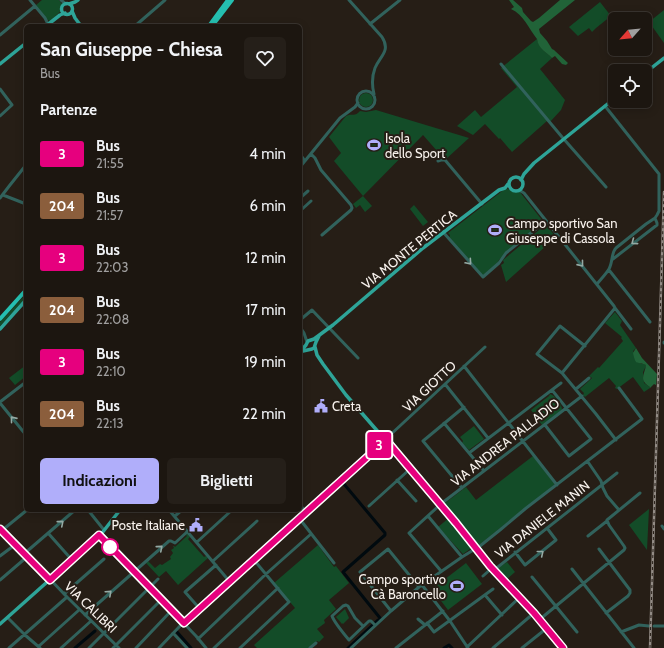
<!DOCTYPE html>
<html lang="it">
<head>
<meta charset="utf-8">
<style>
	body { margin:0; font-family:Cabin,sans-serif; background:#251f19; color:#f1f3f6; height:100vh; display:flex; flex-direction:column; font-size:15px; white-space:nowrap }
	* { box-sizing:border-box; margin:0 }
	p { font-size:13px; color:#a09f9f }
	.icon { flex:none; width:22px; height:22px; fill:none; stroke:currentColor; stroke-width:2; stroke-linecap:round; stroke-linejoin:round }
	.map { position:relative; flex:1; overflow:hidden }
	.side { position:absolute; left:24px; top:24px; width:278px; height:488px; display:flex; flex-direction:column; background:#1c1610; border-radius:6px; box-shadow:0 2px 10px #0003,0 0 0 1px #3a3530 }
	.side>* { flex:none }
	.badge { padding:0 8px; border-radius:3px; font-size:14px; line-height:26px }
	.needle { width:26px; rotate:243deg }
	.fabs { position:absolute; left:608px; top:12px; display:grid; gap:8px }
	.fabs a { display:grid; place-items:center; width:44px; height:44px; border-radius:6px; background:#1c1610; box-shadow:0 2px 10px #0003,0 0 0 1px #3a3530; font-size:20px }
	.map>.badge { position:absolute; translate:-50% -50%; box-shadow:0 0 0 2px #fff }
	h2 { padding:0 16px; font-size:15px; line-height:36px }
	.round { display:grid; place-items:center; flex:none; width:42px; height:42px; border-radius:6px; background:#251f19 }
	.head { display:flex; align-items:center; justify-content:space-between; height:68px; padding:0 16px }
	h1 { font-size:19px; font-weight:800; line-height:30px }
	.action { display:flex; gap:8px; margin-top:auto; padding:8px 16px }
	.action a { flex:1; height:46px; border-radius:6px; background:#b0aefa; color:#111; font-size:16px; font-weight:800; line-height:46px; text-align:center }
	.action a+a { background:#251f19; color:#f1f3f6 }
	ul { padding:0; list-style:none }
	li { display:flex; align-items:center; gap:12px; height:52px; padding:0 16px }
	li div { flex:1 }
	li b { display:block; font-size:15px }
	li em { font-style:normal }
	li .badge { min-width:44px; font-weight:700; text-align:center }
	.map>svg:first-child { display:block }
	.green { fill:#134c28 }
	.forest { fill:#216338 }
	.lines { fill:none; stroke-linecap:round; stroke-linejoin:round }
	.canal { stroke:#000a0f; stroke-width:3 }
	.minor { stroke:#31625c; stroke-width:3 }
	.major { stroke:#2ea498; stroke-width:3.5 }
	.highway { stroke:#25bfb0; stroke-width:4 }
	.rail-casing { stroke:#938c86; stroke-width:2.5 }
	.rail { stroke:#261e16; stroke-width:1; stroke-dasharray:3; stroke-linecap:butt }
	.oneway { stroke:#94aaa4 }
	.line-casing { stroke:#fff; stroke-width:9 }
	.line { stroke:#e6007e; stroke-width:6 }
	.stop-dot { fill:#fff; stroke:#e6007e; stroke-width:2 }
	.labels { text-anchor:middle; stroke-width:4; stroke-linejoin:round; paint-order:stroke }
	.poi-label { font-size:13px; fill:#f8f2ed; stroke:#261e16; text-anchor:start }
	.street-label { font-size:13px; fill:#f8f2ed; stroke:#261e16 }
</style>
</head>
<body>
<div class="map">
<svg width="664" height="648" viewBox="0 0 664 648">
	<rect width="100%" height="100%" fill="#261e16"/>
	<path class="green" d="M42,0h17l3,4 -1,7 -11,10 -4,-2 -10,-14z
		M600,2l11,14 -15,12 -4,4 -3,-4 -11,8 -9,-9z
		M664,10v33l-15,-21z
		M537,39c2,9 9,13 15,19l-12,11 25,31 -4,10 -12,13 -2,-2 -35,31 -12,-14 -1,1 -14,-15 -12,11 -16,-9 18,-16 6,7 36,-30 -16,-19z
		M359 100a7 7 0 1 1 14 0a7 7 0 1 1-14 0Z
		M376,110l93,28 -24,22 -22,-25 -60,61 -29,-35 7,-8 -12,-16 17,-21c6,-3 9,1 14,-5l6,1z
		M506,188l4,2 2,-1 3,3 4,-1 23,29 -3,3 1,1 -1,3 -20,15 -20,18 -1,2 -16,15 -33,-37 1,-5 -2,-2z
		M363,196l9,10 -7,6 -5,-7 -4,3 -3,-4z
		M414,205l14,17 -5,4 -13,-17z
		M545,225h1l1,1 9,11 -50,45 -5,-17 3,-2 -1,-3z
		M26,294v4l-26,28v-4z
		M615,312l7,9 -2,4 16,23 -3,3 8,13h3l2,1v1l-3,6 1,11 6,4v1l-6,4 -11,-15 -16,12 -2,-1 1,-2 -7,-8 -24,19 -2,-2 1,-2 -4,-4 12,-11 -3,-2 9,-9 1,1 24,-27 -2,-3 1,-1 -17,-14z
		M26,365v11l-11,9 -6,-7z
		M550,394c6,2 12,10 12,16l-20,15 -11,-15 18,-14z
		M474,426l10,13 -7,5 -8,6 -7,-7 1,-2 -3,-4z
		M533,456l21,27v2l-75,60h-3l-32,-40 1,-2 21,-16 10,13z
		M649,509l-2,41 -18,-25z
		M449,518l21,27v4l-7,5 -1,-1 -24,-26z
		M187,533l3,4 -2,2 16,18 2,-1 2,2 -30,27 -12,-14 -7,6 -13,-14 2,-2 7,7 5,-4 2,1 9,-6 -1,-2 3,-4 -2,-3 3,-2 -1,-2h1l1,1 12,-11 -1,-1z
		M318,545l16,22 2,-1 13,17 -20,17 7,9 -12,11 1,3 -8,6 7,8 -5,5 -2,-1 -8,7h-52l-3,-3 41,-37 -21,-25z
		M507,562l8,10 -9,8 -9,-10 1,-2z
		M466,563l16,21 -34,26 -16,-21z
		M345,609l4,9 -6,6v-1l-1,1 -6,-7z"/>
	<path class="forest" d="M509,0h4l9,8 1,4 8,9 2,1 6,-4 21,-18h15l-36,29 1,4 7,8 5,8 2,1 14,13 -2,2 -4,-1 -7,-8 -3,2c-6,-6 -14,-10 -15,-19 -8,-10 -13,-24 -26,-30l3,-2z
		M636,348l6,10 15,16 -1,11 -2,-1 -4,4v-1c-12,-7 -5,-13 -4,-22 -10,-4 -10,1 -13,-12z"/>
	<g class="lines">
		<path class="canal" d="M380,618l-37,-46 42,-37v-2l-41,-49v-2l39,-35
			M177,632l14,16
			M75,648l20,-17
			M348,648l30,-28
			M444,648l5,-3 3,3"/>
		<path class="minor" d="M30,0l15,18 3,6
			M61,0l5,4
			M349,0l33,37c9,14 -2,19 -7,31 -3,8 -3,18 -1,26
			M370,24l30,-24
			M135,26l30,-26
			M0,35l35,-29
			M501,64l61,73 44,50
			M0,89l12,16 -12,11
			M357 100a9 9 0 1 1 18 0a9 9 0 1 1-18 0Z
			M300,154l5,7
			M311,154l4,4 6,12 30,35 1,3 -1,2 -29,25
			M438,161l3,-1h4l37,44
			M300,167l40,-49 15,-11 3,-4
			M519,190l5,3 90,113 1,2 16,21
			M3,195l23,9
			M0,198l10,-13 16,-20
			M300,198l8,-7
			M300,211l11,-10
			M443,232l40,45 16,-14 7,-10 40,-32
			M613,259l44,-34v-2l-2,-5
			M609,270l41,52
			M597,284c4,-5 9,-10 12,-15 4,-7 2,-16 7,-21l30,-24 9,-6 2,-3 2,-4v-37l-54,-68
			M300,320l12,-10 46,48
			M300,327l4,6 3,9
			M664,342v1
			M585,346l-25,-20 -23,28 25,19 34,41 20,26
			M464,366l93,119
			M562,373l53,-65
			M445,384l43,54
			M576,389l13,-11
			M0,402l26,-20
			M0,403l26,32
			M444,423l40,48
			M545,425l24,31 22,-17 -39,-49
			M469,453l92,-70
			M588,462l13,19 2,7 4,8 12,14
			M397,480l19,21
			M462,488l-39,-47 41,-34
			M300,505l6,7
			M369,506l41,-37
			M88,510l16,20
			M169,510l61,72
			M175,516l7,-6
			M428,516l34,41
			M299,518l35,45
			M662,526l2,3
			M0,529l25,24 42,44 52,51
			M0,532l27,-22
			M48,533l24,27
			M99,535l97,101 10,12
			M588,536l19,-15
			M197,542l35,-32
			M599,549l31,41v3l-2,3 -22,17
			M515,552l10,13 31,-25 -9,-12
			M25,553l50,-43
			M0,556l16,-12
			M213,561l44,-40
			M572,569l62,79
			M494,570l123,-97
			M441,571l-32,-38 33,-30 140,-107
			M483,576l9,-8
			M532,577l45,55
			M0,580l28,-24
			M422,585l28,36 18,27
			M64,594l40,-35
			M485,595l17,20
			M200,609l-15,-17 31,-27
			M391,611l-31,-39 28,-23 31,38
			M85,615l84,-74h2l4,2 13,-12
			M8,618l17,17 15,13
			M418,619l7,6
			M539,620l85,-70 1,-2 -1,-2 -15,-21 -2,-5 33,-27
			M427,623l7,9 59,-43
			M363,626l-8,-8 -7,-12 -2,-1 -3,1 -11,10c2,6 12,18 17,24l20,-19h2l4,4
			M654,626h10
			M621,632l18,-7 10,1
			M173,633l14,15
			M198,639l68,-65 45,-40
			M39,646l40,-36
			M467,647l52,-49
			M9,648l58,-51
			M61,648l30,-27
			M89,648l69,-69
			M113,648l48,-48
			M136,648l35,-37
			M159,648l21,-22 167,-151 138,-128
			M214,648l64,-60
			M240,648l49,-46 -35,-42
			M310,648l6,-5
			M351,648l40,-37 28,-24 43,-30 18,-11 20,-16 25,-21 117,-90 -23,-31
			M396,648l47,-37
			M493,648l41,-35
			M522,648l25,-20"/>
		<path class="major" d="M61.5 9a5.5 5.5 0 1 1 11 0a5.5 5.5 0 1 1-11 0Z
			M69,4l6,-2 3,-2
			M72,11l3,7 6,8
			M46,26l14,-11 5,-2
			M0,64l26,-21
			M645,73l19,-15
			M509 184a7 7 0 1 1 14 0a7 7 0 1 1-14 0Z
			M521,180l3,-6 10,-11 81,-65
			M0,329l26,-29
			M315,347l2,8 6,9 23,31 95,109 49,62 44,47 29,35
			M303,351l9,-2 2,-1 2,-6 3,-6
			M300,352l6,-7 2,-4 6,-2 19,-14 90,-77 76,-58 6,-2 3,-4
			M0,624l92,-82 10,-9 18,-23"/>
		<path class="highway" d="M209,26l19,-26
			M212,26l20,-26
			M0,319l26,-29"/>
		<g class="rail-casing">
			<path id="rail" d="M650,648l14,-456"/>
		</g>
		<use href="#rail" class="rail"/>
	</g>
	<defs><path id="oneway-chevron" d="M-2-3.5L2.5 0L-2 3.5" fill="none" stroke-width="1.6" stroke-linecap="round" stroke-linejoin="round"/></defs>
	<g class="oneway">
		<use href="#oneway-chevron" transform="translate(634 242) rotate(143)"/>
		<use href="#oneway-chevron" transform="translate(469 262) rotate(49)"/>
		<use href="#oneway-chevron" transform="translate(581 264) rotate(51)"/>
		<use href="#oneway-chevron" transform="translate(13 419) rotate(-129)"/>
		<use href="#oneway-chevron" transform="translate(61 523) rotate(-41)"/>
		<use href="#oneway-chevron" transform="translate(160 548) rotate(-41)"/>
		<use href="#oneway-chevron" transform="translate(541 553) rotate(-39)"/>
		<use href="#oneway-chevron" transform="translate(109 593) rotate(-42)"/>
	</g>
	<g class="lines">
		<g class="line-casing">
			<path id="line" d="M0,529l50,51 49,-45 85,88 202,-183 70,83 34,43 44,47 29,35"/>
		</g>
		<use href="#line" class="line"/>
	</g>
	<defs>
		<g id="stadium-bare" transform="scale(1.08)"><path d="M0-5a6.5 5 0 1 0 0 10a6.5 5 0 1 0 0-10ZM-3.5-1.8h7v3.6h-7Z" fill="#b0aefa" stroke="#261e16" stroke-width="2.5" paint-order="stroke"/></g>
		<g id="civic-bare" transform="scale(1.08)"><path d="M-.6-6.5H3V-4.5H.6V-3L4-1V1h2V6H-6V1h2V-1L-.6-3ZM-1.2 2.5V6h2.4V2.5Z" fill="#b0aefa" stroke="#261e16" stroke-width="2.5" paint-order="stroke"/></g>
	</defs>
	<g fill-rule="evenodd">
		<use href="#stadium-bare" x="374" y="145"/>
		<use href="#stadium-bare" x="495" y="230"/>
		<use href="#civic-bare" x="321" y="406"/>
		<use href="#civic-bare" x="196" y="525"/>
		<use href="#stadium-bare" x="457" y="586"/>
	</g>
	<circle class="stop-dot" cx="110" cy="547" r="8"/>
	<g class="labels">
		<g class="poi-label">
			<text x="385" y="143">Isola<tspan x="385" dy="15">dello Sport</tspan></text>
			<text x="506" y="228">Campo sportivo San<tspan x="506" dy="15">Giuseppe di Cassola</tspan></text>
			<text x="332" y="411">Creta</text>
			<text x="185" y="530" text-anchor="end">Poste Italiane</text>
			<text x="446" y="584" text-anchor="end">Campo sportivo<tspan x="446" dy="15">Cà Baroncello</tspan></text>
		</g>
		<g class="street-label">
			<text transform="translate(409 249) rotate(-39)" y="5">VIA MONTE PERTICA</text>
			<text transform="translate(429 386) rotate(-43)" y="5">VIA GIOTTO</text>
			<text transform="translate(505 442) rotate(-38)" y="5">VIA ANDREA PALLADIO</text>
			<text transform="translate(542 519) rotate(-38)" y="5">VIA DANIELE MANIN</text>
			<text transform="translate(91 607) rotate(44)" y="5">VIA CALIBRI</text>
		</g>
	</g>
</svg>
<div class="fabs">
<a><svg class="needle" viewBox="-14 -14 28 28"><path d="M0-13l5 13h-10z" fill="#e53935"/><path d="M0 13l5-13h-10z" fill="#a09f9f"/></svg></a>
<a><svg class="icon" aria-label="locate" viewBox="0 0 24 24"><circle cx="12" cy="12" r="6"/><path d="M12 2v4M12 18v4M2 12h4M18 12h4"/></svg></a>
</div>
<b class="badge" style="left:379px;top:445px;background:#e6007e;color:#fff">3</b>
<section class="side">
<div class="head"><div><h1>San Giuseppe - Chiesa</h1><p>Bus</p></div><a class="round"><svg class="icon" aria-label="heart" viewBox="0 0 24 24"><path d="M12 20l-8-8c-3-5 5-10 8-4 3-6 11-1 8 4z"/></svg></a></div>
<h2>Partenze</h2>
<ul>
<li><span class="badge" style="background:#e6007e;color:#fff">3</span><div><b>Bus</b><p>21:55</p></div><em>4 min</em></li>
<li><span class="badge" style="background:#8b5e3c;color:#fff">204</span><div><b>Bus</b><p>21:57</p></div><em>6 min</em></li>
<li><span class="badge" style="background:#e6007e;color:#fff">3</span><div><b>Bus</b><p>22:03</p></div><em>12 min</em></li>
<li><span class="badge" style="background:#8b5e3c;color:#fff">204</span><div><b>Bus</b><p>22:08</p></div><em>17 min</em></li>
<li><span class="badge" style="background:#e6007e;color:#fff">3</span><div><b>Bus</b><p>22:10</p></div><em>19 min</em></li>
<li><span class="badge" style="background:#8b5e3c;color:#fff">204</span><div><b>Bus</b><p>22:13</p></div><em>22 min</em></li>
</ul>
<div class="action"><a>Indicazioni</a><a>Biglietti</a></div>
</section>
</div>
</body>
</html>
